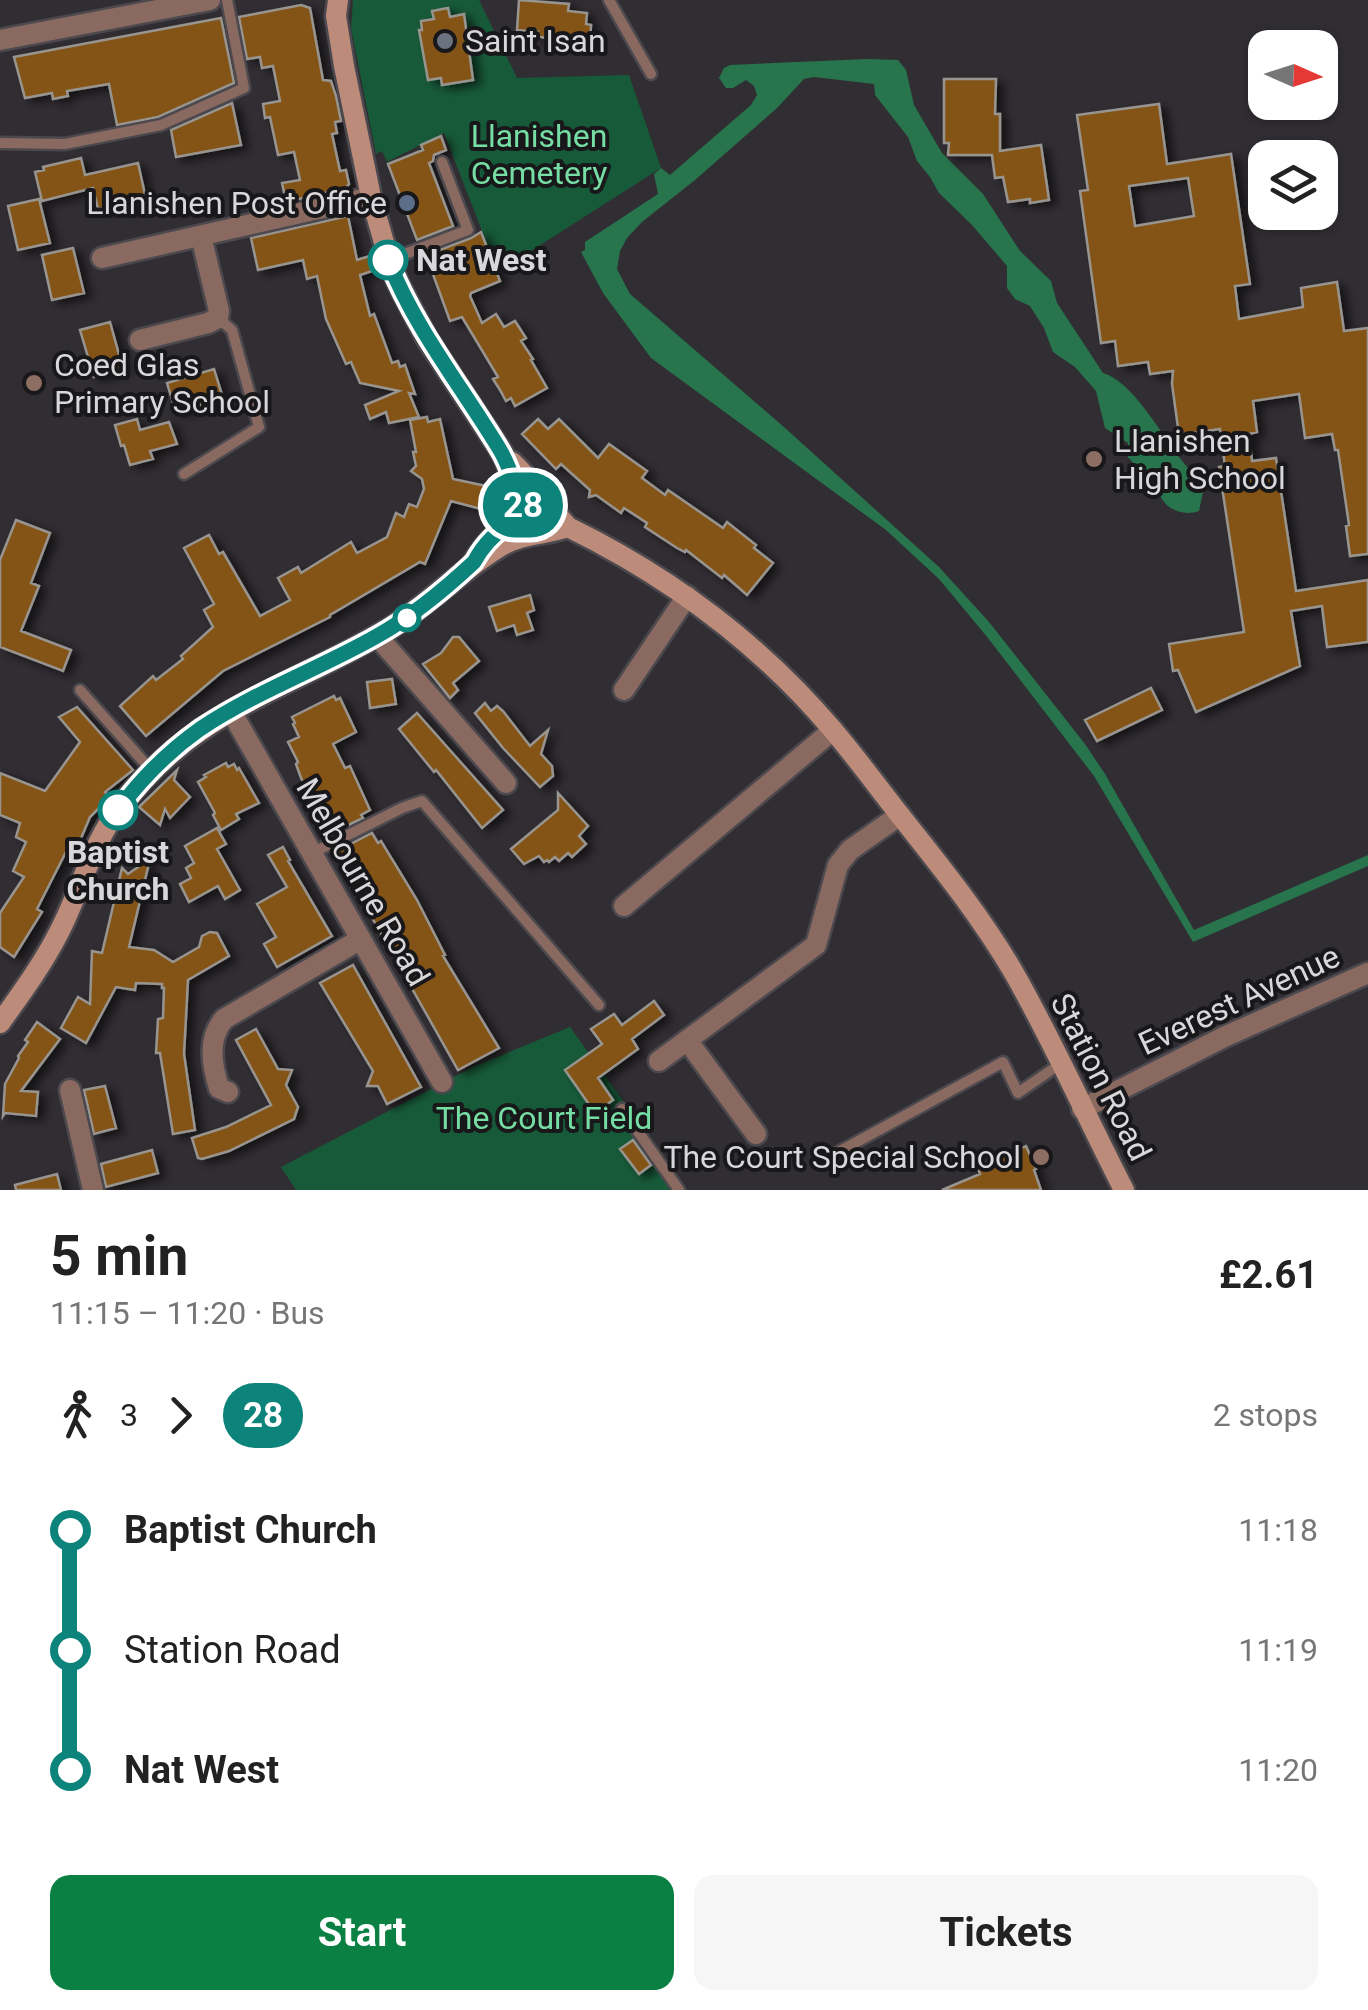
<!DOCTYPE html>
<html lang="en">
<head>
<meta charset="utf-8">
<style>
	body { margin:0; font-family:Roboto,sans-serif; background:#f6f6f6; color:#222; height:100vh; display:flex; flex-direction:column; font-size:38px; white-space:nowrap }
	* { box-sizing:border-box; margin:0 }
	p { font-size:32px; color:#767676 }
	.icon { flex:none; width:55px; height:55px; fill:none; stroke:currentColor; stroke-width:2; stroke-linecap:round; stroke-linejoin:round }
	.map { position:relative; height:1190px; overflow:hidden }
	.sheet { display:flex; flex-direction:column; background:#fff; flex:1 }
	.sheet>* { flex:none }
	.badge { padding:0 20px; border-radius:32px; font-size:35px; line-height:65px }
	.needle { width:65px; rotate:93deg }
	.controls { position:absolute; left:1248px; top:30px; display:grid; gap:20px }
	.controls a { display:grid; place-items:center; width:90px; height:90px; border-radius:20px; background:#fff; box-shadow:0 2px 8px #0004; font-size:50px }
	.map>.badge { position:absolute; translate:-50% -50%; box-shadow:0 0 0 5px #fff }
	.legs { display:flex; align-items:center; gap:15px; height:110px; padding:0 50px; font-size:32px }
	.legs p { margin-inline-start:auto }
	.summary { display:flex; align-items:center; justify-content:space-between; height:170px; padding:0 50px }
	h1 { font-size:55px; font-weight:700; line-height:75px }
	.primary-button { display:flex; gap:20px; margin-top:auto; padding:20px 50px }
	.primary-button a { flex:1; height:115px; border-radius:20px; background:#0b8043; color:#fff; font-size:40px; font-weight:700; line-height:115px; text-align:center }
	.primary-button a+a { background:#f6f6f6; color:#222 }
	ul { padding:0 50px; list-style:none }
	li { display:flex; align-items:center; gap:35px; height:120px; font-size:38px }
	li i { display:grid; place-items:center; width:15px; height:100%; margin:0 12px; background:currentColor }
	li i::after { content:''; width:25px; height:25px; margin:-12px; border:8px solid; border-radius:50%; background:#fff }
	li p { margin-inline-start:auto }
	li:first-child i { background:linear-gradient(#0000 50%,currentColor 0) }
	li:last-child i { background:linear-gradient(currentColor 50%,#0000 0) }
	.map>svg:first-child { display:block }
	.green { fill:#175a39 }
	.forest { fill:#27744d }
	.building { fill:#845313; stroke:#98948f; stroke-width:2.5; fill-rule:evenodd; filter:url(#shadow) }
	.lines { fill:none; stroke-linecap:round; stroke-linejoin:round }
	.lane-casing { stroke:#4c494e; stroke-width:15 }
	.street-casing { stroke:#4c494e; stroke-width:25 }
	.secondary-casing { stroke:#4c494e; stroke-width:25 }
	.lane { stroke:#8a6a60; stroke-width:10 }
	.street { stroke:#8a6a60; stroke-width:20 }
	.secondary { stroke:#bd8b7a; stroke-width:20 }
	.line-1-casing { stroke:#fff; stroke-width:22 }
	.line-1 { stroke:#0c837b; stroke-width:15 }
	.worship-dot { fill:#6b7280; stroke:#181719; stroke-width:4 }
	.service-dot { fill:#5c6f8a; stroke:#181719; stroke-width:4 }
	.stop-1-dot { fill:#fff; stroke:#0c837b; stroke-width:5 }
	.education-dot { fill:#8d6e63; stroke:#181719; stroke-width:4 }
	.labels { text-anchor:middle; stroke-width:8; stroke-linejoin:round; paint-order:stroke }
	.poi-label { font-size:32px; fill:#d9d7da; stroke:#181719; text-anchor:start }
	.park-label { font-size:32px; fill:#76dea4; stroke:#181719 }
	.stop-label { font-size:32px; font-weight:bold; fill:#d9d7da; stroke:#181719; text-anchor:start }
	.street-label { font-size:32px; fill:#d9d7da; stroke:#181719 }
</style>
</head>
<body>
<div class="map">
<svg width="1368" height="1190" viewBox="0 0 1368 1190">
	<defs>
		<filter id="shadow"><feDropShadow dx="7" dy="4" stdDeviation="5" flood-color="#0009"/></filter>
	</defs>
	<rect width="100%" height="100%" fill="#312e33"/>
	<path class="green" d="M353,0h126l38,78 112,-3 32,93 -163,104 -54,-139 -57,29 -5,-11 -6,3 -25,-126z
		M570,1027l117,163h-391l-15,-23 192,-100z"/>
	<path class="forest" d="M868,59l30,1 8,10 8,35 28,48 41,41 37,57 31,30 6,22 46,70c30,8 61,66 80,89 7,9 15,15 21,25l-5,24c-13,5 -30,0 -37,-12 -4,-7 0,-18 -2,-25l-21,-4 -11,-13v-14l-23,-15 -9,-37 -21,-24 -22,-15 -9,-24 -14,-22 -15,-7 -8,-11v-22l-35,-41 -33,-32 -9,-16 -13,-16 -9,-24 -33,-42 -1,-11 -60,-7 -10,2 -27,29 -82,72 -53,42 -15,16 -7,13 -3,18 13,25 155,134 154,139 50,55 96,122 20,30 89,156 174,-75v11l-175,76 -99,-166 -106,-138 -49,-59 -53,-49 -235,-172 -48,-65 -22,-41 4,-2v-8l73,-48 -4,-20 7,-6 9,7 81,-70 6,-10 -3,-9 -8,-6 -13,8h-7l-7,-10 5,-10 6,-3z"/>
	<path class="building" d="M519,0l50,4 -1,7 19,2 -1,11 5,1 -1,18 -45,-5 -7,-2v-4l-21,-2z
		M301,5l9,3 13,72 8,1 5,15 5,25 -6,1 2,11 -5,1 8,37 6,-1 3,14 -3,4 -60,14 -4,-19 18,-3 -6,-28 -16,3 -8,-38 -5,1 -2,-14 17,-3 -7,-35 -11,2 -2,-11 -13,2 -8,-42z
		M448,8l2,9 14,-3 9,66 -31,5 -1,-7 -13,2 -9,-50h3l-1,-9 13,-2 -2,-8z
		M221,18l13,65 -76,34 -41,8 -8,-41 -42,7 1,5 -15,3 -1,-6 -27,5 -11,-41z
		M944,79h52l-1,35h5v37l41,-6 8,55 -19,3v-4l-22,3 -5,-25 -8,1 -3,-23h-44l1,-12h-5z
		M232,103l9,42 -65,12 -5,-27z
		M1159,104l8,60 64,-10 19,130 -15,2 4,33 64,-12 -2,-19 36,-6 7,49 24,-3v226l-18,2 -4,-30 3,-1 -11,-75h-3l-3,-16 -27,4 -6,-44 -46,7 4,31 -8,2 3,27 24,-3 20,133 72,-11v62l-41,5 -5,-41 -31,5 9,55 -104,46 -18,-42 -5,1 -4,-27 75,-12 -25,-165 6,-1 -5,-37 -41,6 -7,-51 1,-13 -23,3 -2,-12 -30,4 -3,-25 -14,2 -21,-152 8,-1 -11,-75zM1188,178l6,38 -59,10 -6,-40z
		M441,136l5,14 -12,5 -1,6 -4,2 24,63 -36,14 -29,-76 35,-14 -2,-5z
		M81,158l4,17 53,-12 8,36 -48,10 -5,-21 -51,13 -7,-29 9,-2 -1,-3z
		M39,199l11,44 -32,7 -10,-44z
		M348,216l9,44 16,-5 5,14 -18,6 10,41 4,-2 18,49 6,-2 2,6 5,-2 10,29 -6,-1 10,24 -30,6 -3,-11 -16,7 -5,-14 34,-14 -39,-8 -9,-21 -5,2 -20,-45 -9,-43 -10,3 -4,-19 -45,10 -7,-32z
		M481,232l19,49 -29,12 -1,3 12,27 14,-9 8,13 11,-6 11,17 -5,3 12,18 -2,1 16,28 -32,18 -4,-8 -5,3 -6,-11 -7,-11 5,-2 -36,-60 -12,4 -24,-66 45,-17z
		M73,248l11,45 -32,7 -10,-45z
		M110,322l13,47 -29,8 -14,-47z
		M214,369l9,29 -47,15 -9,-30z
		M427,417l1,5 12,-3 13,60 33,7 -5,23 -30,-8 -26,63 -5,-2 -90,53v2l-107,54 -77,65 -26,-30 33,-30 3,4 27,-21 -2,-3 32,-29 -9,-17 10,-6 -30,-56 25,-13 10,19 4,-2 37,64 30,-16 -12,-22 20,-11 3,6 50,-31 6,11 30,-16 9,-24 8,4 5,-13 8,3 7,-18 -2,-10 -11,-8 5,-5 -3,-14h3l-6,-32z
		M137,419l3,11 29,-8 8,22 -27,7 3,8 -23,6 -6,-20 -3,1 -6,-21z
		M538,419l10,10 11,-10 39,39 11,-14 38,27 -5,7 23,17 3,-5 55,38 4,-6 29,23 -2,3 19,15 -26,32 -23,-20 -2,3 -36,-28 -1,2 -8,-4 -32,-21 2,-4 -23,-15 -3,5 -25,-18 -7,2 1,-7 -29,-26 -5,5 -34,-35z
		M16,520l34,13 -19,50 8,3 -18,45 50,19 -8,21 -63,-24v-87z
		M530,595l4,15 -7,3 6,17 -16,5 -3,-10 -17,6 -8,-24z
		M453,637h6l20,24 -26,22 5,7 -8,8 -27,-34 18,-11z
		M392,679l4,25 -26,4 -3,-26z
		M1151,688l11,22 -65,31 -12,-21z
		M334,696l2,4 4,-2 16,34 -23,12 12,24 5,-2 20,44 -9,5 2,3 -31,15 -31,-55 -5,-14 2,-2 -10,-20 11,-5 -6,-13 2,-1 -3,-6z
		M485,703l6,8 6,-5 6,5 27,35 18,-16 -7,24 11,12 1,10 -13,11 -37,-39 -28,-35z
		M77,707l56,63 -28,22 5,5 -20,20 -11,26 -10,3 -32,63 5,3 -28,45 -14,-10v-34l24,-36 -11,-6 13,-29 -10,-5 4,-14 -20,-8v-42l45,18 35,-49 -21,-25z
		M417,713l86,97 -21,18 -46,-58 -2,2 -35,-43z
		M226,763l2,4 6,-3 3,6 2,-2 20,35 -23,11 3,5 -18,11 -8,-15 2,-2 -17,-31 8,-5 -2,-2z
		M177,770l-3,10 16,17 -20,21 -5,-9 -5,16 -21,-18z
		M558,793l30,33 -9,10 7,8 -14,13 -4,-4 -9,8 -4,-4 -6,5 -2,-2 -3,2 -5,-6 -15,8 -13,-15 47,-39z
		M217,828l9,16 -9,5 23,41 -15,9 -7,-13 -29,16 -9,-18 11,-6 -5,-10 8,-5 -9,-17z
		M372,833l6,10 3,-2 36,59 28,55 -2,1 56,92 -41,22 -123,-218z
		M283,847l7,13 -2,1 44,75 -55,31 -13,-23 12,-7 -19,-33 30,-17 -19,-32z
		M150,859l-21,88 25,3 19,12 26,-15 3,-11 8,-4 7,1 12,23 -41,24 -4,74 11,76 -22,4 -13,-81h-4l2,-34 5,-1 1,-30h-2v-4l-26,-1 -1,7 -19,-3 -30,56 -25,-15 17,-31 12,7 2,-53 10,2 20,-85 6,6z
		M353,965l68,122 -34,17 -9,-18h-11l6,-15 -53,-88z
		M654,1001l10,14 -32,24 6,10 -40,29 15,22 -18,13 -30,-43 37,-26 -11,-15 23,-15 8,11z
		M37,1022l23,17 -39,52 17,1 -2,24 -31,-3 -2,3 2,-32 14,-26 -1,-2 10,-14 -3,-2z
		M256,1029l22,40 14,1 -6,15 12,22 -4,12 -65,32 -27,8 -4,-1 -6,-20 34,-11 45,-22 -35,-65z
		M105,1086l11,42 -22,6 -10,-44z
		M633,1140l18,25 -12,9 -19,-25z
		M1026,1146l10,23 -2,1 7,20h-99l38,-16 -3,-8z
		M152,1150l6,23 -52,14 -5,-23z
		M57,1174l4,16h-45l-1,-5z"/>
	<g class="lines">
		<g class="lane-casing">
			<path id="lane" d="M609,0l42,74
				M0,143l65,1 96,-19 83,-37 -17,-88
				M389,260l79,-30 -26,-68
				M184,474l75,-47 -27,-97 -14,-12
				M80,690l71,80
				M312,853l90,-45 20,-7 177,204
				M622,1109l57,81
				M833,1155l170,-93 15,31 42,-29"/>
		</g>
		<g class="street-casing">
			<path id="street" d="M0,40l210,-40
				M102,258l269,-61
				M140,340l68,-17 10,-5 1,-7 -18,-75
				M377,636l129,147
				M624,690l63,-94
				M231,711l211,371
				M624,906l209,-176
				M687,1040l69,94
				M659,1061l157,-116 22,-80 12,-15 50,-35
				M70,1090l23,100
				M228,1092l-9,-4c-7,-23 -12,-49 5,-69l137,-80
				M1082,1109l144,-73 142,-63"/>
		</g>
		<g class="secondary-casing">
			<path id="secondary" d="M338,0l-2,16 8,50 27,131 18,63 9,23 29,56 76,115 29,70
				M512,462c15,14 35,38 34,60
				M474,562c12,-22 53,-63 82,-47 5,3 8,8 12,12 100,49 192,117 264,202 25,29 47,60 71,90 39,49 79,99 111,154 40,70 73,145 110,217
				M0,1023c24,-33 48,-66 65,-103 18,-39 30,-81 57,-116 70,-91 164,-115 258,-170 45,-25 79,-63 123,-89 21,-12 44,-10 65,-18"/>
		</g>
		<use href="#lane" class="lane"/>
		<use href="#street" class="street"/>
		<use href="#secondary" class="secondary"/>
	</g>
	<g class="lines">
		<g class="line-1-casing">
			<path id="line-1" d="M118,810c23,-31 51,-59 82,-81 55,-37 119,-60 177,-93 36,-20 67,-46 97,-74 12,-22 30,-38 53,-46 -10,-22 -15,-46 -27,-66 -38,-63 -85,-121 -112,-190"/>
		</g>
		<use href="#line-1" class="line-1"/>
	</g>
	<circle class="worship-dot" cx="445" cy="41" r="10"/>
	<circle class="service-dot" cx="407" cy="203" r="10"/>
	<g class="stop-1-dot">
		<circle cx="388" cy="260" r="18"/>
		<circle cx="407" cy="618" r="12"/>
		<circle cx="118" cy="810" r="18"/>
	</g>
	<g class="education-dot">
		<circle cx="34" cy="383" r="10"/>
		<circle cx="1094" cy="459" r="10"/>
		<circle cx="1041" cy="1157" r="10"/>
	</g>
	<g class="labels">
		<g class="poi-label">
			<text x="465" y="52">Saint Isan</text>
			<text x="387" y="214" text-anchor="end">Llanishen Post Office</text>
			<text x="54" y="376">Coed Glas<tspan x="54" dy="37">Primary School</tspan></text>
			<text x="1114" y="452">Llanishen<tspan x="1114" dy="37">High School</tspan></text>
			<text x="1021" y="1168" text-anchor="end">The Court Special School</text>
		</g>
		<g class="park-label">
			<text x="539" y="147">Llanishen<tspan x="539" dy="37">Cemetery</tspan></text>
			<text x="544" y="1129">The Court Field</text>
		</g>
		<g class="stop-label">
			<text x="416" y="271">Nat West</text>
			<text x="118" y="863" text-anchor="middle">Baptist<tspan x="118" dy="37">Church</tspan></text>
		</g>
		<g class="street-label">
			<text transform="translate(363 882) rotate(60)" y="11">Melbourne Road</text>
			<text transform="translate(1239 1000) rotate(-25)" y="11">Everest Avenue</text>
			<text transform="translate(1101 1077) rotate(63)" y="11">Station Road</text>
		</g>
	</g>
</svg>
<div class="controls">
<a><svg class="needle" viewBox="-14 -14 28 28"><path d="M0-13l5 13h-10z" fill="#e53935"/><path d="M0 13l5-13h-10z" fill="#767676"/></svg></a>
<a><svg class="icon" aria-label="layers" viewBox="0 0 24 24"><path d="M12 4l9 5-9 5-9-5zM3 14l9 5 9-5"/></svg></a>
</div>
<b class="badge" style="left:523px;top:505px;background:#0c837b;color:#fff">28</b>
</div>
<section class="sheet">
<div class="summary"><div><h1>5 min</h1><p>11:15 – 11:20 · Bus</p></div><b>£2.61</b></div>
<div class="legs"><svg class="icon" aria-label="walk" viewBox="0 0 24 24"><circle cx="13" cy="4" r="2"/><path d="M13 8l-2 6 4 7M11 14l-3 7M7 12l3-4h3l4 4"/></svg>3<svg class="icon" aria-label="forward" viewBox="0 0 24 24"><path d="M9 5l7 7-7 7"/></svg><b class="badge" style="background:#0c837b;color:#fff">28</b><p>2 stops</p></div>
<ul>
<li><i style="color:#0c837b"></i><b>Baptist Church</b><p>11:18</p></li>
<li><i style="color:#0c837b"></i><span>Station Road</span><p>11:19</p></li>
<li><i style="color:#0c837b"></i><b>Nat West</b><p>11:20</p></li>
</ul>
<div class="primary-button"><a>Start</a><a>Tickets</a></div>
</section>
</body>
</html>
